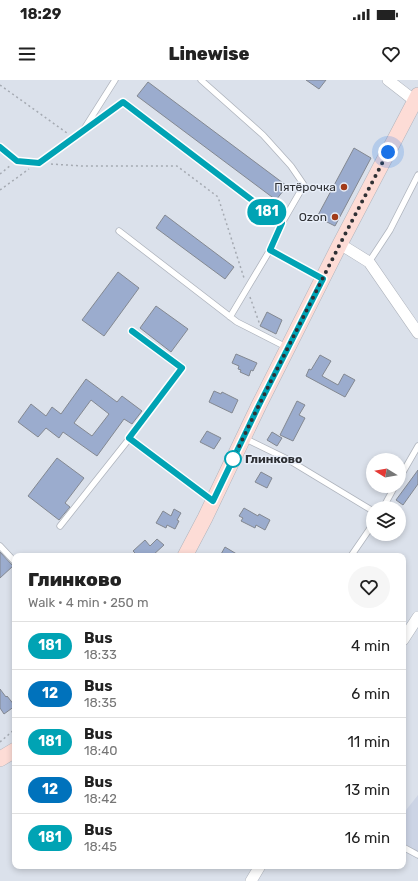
<!DOCTYPE html>
<html lang="en">
<head>
<meta charset="utf-8">
<style>
	body { margin:0; font-family:Rubik,sans-serif; background:#f6f6f6; color:#222; height:100vh; display:flex; flex-direction:column; font-size:15px; white-space:nowrap }
	* { box-sizing:border-box; margin:0 }
	p { font-size:13px; color:#767676 }
	.icon { flex:none; width:22px; height:22px; fill:none; stroke:currentColor; stroke-width:2; stroke-linecap:round; stroke-linejoin:round }
	.map { position:relative; flex:1; overflow:hidden }
	.details { position:absolute; left:12px; top:473px; width:394px; height:316px; display:flex; flex-direction:column; background:#fff; border-radius:8px; box-shadow:0 2px 6px #0003 }
	.details>* { flex:none }
	.badge { padding:0 8px; border-radius:13px; font-size:14px; line-height:26px }
	.needle { width:26px; rotate:281deg }
	.buttons { position:absolute; left:366px; top:373px; display:grid; gap:8px }
	.buttons a { display:grid; place-items:center; width:40px; height:40px; border-radius:50%; background:#fff; box-shadow:0 2px 6px #0003; font-size:20px }
	.you { position:absolute; width:20px; height:20px; margin:-10px; border:3px solid #fff; border-radius:50%; background:#1a73e8; box-shadow:0 0 0 6px #1a73e833 }
	.map>.badge { position:absolute; translate:-50% -50%; box-shadow:0 0 0 2px #fff }
	.round { display:grid; place-items:center; flex:none; width:42px; height:42px; border-radius:21px; background:#f6f6f6 }
	.headline { display:flex; align-items:center; justify-content:space-between; height:68px; padding:0 16px }
	h1 { font-size:19px; font-weight:800; line-height:30px }
	ul { padding:0; list-style:none }
	li { display:flex; align-items:center; gap:12px; height:48px; padding:0 16px; border-top:1px solid #e0e0e0 }
	li div { flex:1 }
	li b { display:block; font-size:15px }
	li em { font-style:normal }
	li .badge { min-width:44px; font-weight:700; text-align:center }
	.status { display:flex; justify-content:space-between; align-items:center; height:28px; padding:0 20px; background:#fff; direction:ltr }
	.status svg { height:11px; fill:currentColor }
	header { display:flex; justify-content:space-between; align-items:center; height:52px; padding:0 16px; background:#fff; font-size:18px; font-weight:800 }
	.map>svg:first-child { display:block }
	.built { fill:#ccd4e5 }
	.building { fill:#9bacce; stroke:#838891; fill-rule:evenodd }
	.lines { fill:none; stroke-linecap:round; stroke-linejoin:round }
	.lane-casing { stroke:#afb4bd; stroke-width:7 }
	.street-casing { stroke:#afb4bd; stroke-width:12 }
	.secondary-casing { stroke:#afb4bd; stroke-width:16 }
	.path { stroke:#a5aab2; stroke-width:1.5; stroke-dasharray:2 3; stroke-linecap:butt }
	.lane { stroke:#fff; stroke-width:5.5 }
	.street { stroke:#fff; stroke-width:11 }
	.secondary { stroke:#fddcd6; stroke-width:15 }
	.line-casing { stroke:#fff; stroke-width:9 }
	.line { stroke:#00a3b4; stroke-width:6 }
	.walk { stroke:#2e3034; stroke-width:4; stroke-dasharray:0 7.2 }
	.poi-dot { fill:#a13a19; stroke:#e8eef8; stroke-width:1.5 }
	.stop-dot { fill:#fff; stroke:#00a3b4; stroke-width:2 }
	.labels { text-anchor:middle; stroke-width:3; stroke-linejoin:round; paint-order:stroke }
	.poi-label { font-size:12px; fill:#2e3034; stroke:#e8eef8; text-anchor:end }
	.stop-label { font-size:12px; font-weight:bold; fill:#2e3034; stroke:#e8eef8; text-anchor:start }
</style>
</head>
<body>
<div class="status"><b>18:29</b><svg viewBox="0 0 49 12"><path d="M0 12V9h3v3zM5 12V6h3v6zM10 12V3h3v9zM15 12V0h3v12zM26 1h20v11H26zM47 4h2v5h-2z"/></svg></div>
<header><svg class="icon" aria-label="menu" viewBox="0 0 24 24"><path d="M4 6h16M4 12h16M4 18h16"/></svg>Linewise<svg class="icon" aria-label="heart" viewBox="0 0 24 24"><path d="M12 20l-8-8c-3-5 5-10 8-4 3-6 11-1 8 4z"/></svg></header>
<div class="map">
<svg width="418" height="801" viewBox="0 0 418 801">
	<rect width="100%" height="100%" fill="#dbe1eb"/>
	<path class="built" d="M418,715v64l-15,-8v-37z"/>
	<path class="building" d="M306,0h20l-7,9z
		M148,2l139,104 -11,14 -139,-104z
		M354,68l17,10 -36,68 -18,-9z
		M165,135l69,52 -9,12 -69,-51z
		M118,192l21,16 -35,48 -22,-16z
		M156,226l32,23 -17,23 -31,-24z
		M267,232l15,8 -6,14 -16,-8z
		M236,274l21,9 -4,8 -2,-1 -2,6 -9,-4 1,-2 -3,-1 1,-3 -7,-3z
		M320,275l11,6 -9,15 16,9 6,-11 11,6 -10,17 -39,-21 3,-7 2,1z
		M86,299l31,23 5,-6 20,15 -10,13 -8,-5 -27,37 -34,-24 -4,6 -13,-10 -8,9 -20,-15 13,-18 15,12 6,-9 9,7zM91,320l18,14 -17,22 -18,-13z
		M214,311l7,3 1,-2 16,8 -6,13 -23,-11z
		M297,321l8,4 -6,10 6,3 -12,23 -13,-6z
		M207,351l14,7 -7,11 -14,-7z
		M272,352l10,6 -5,8 -10,-6z
		M57,378l27,20 -19,25 5,4 -11,13 -31,-24z
		M418,390v14l-15,21 -7,-5z
		M261,392l11,6 -5,10 -12,-6z
		M244,428l14,8 1,-2 11,6 -5,10 -9,-5 -1,3 -14,-7 2,-3 -4,-2z
		M174,429l7,4 -4,7 2,1 -4,8 -8,-4 -1,3 -10,-5 7,-12 8,5z
		M157,459l7,6 -12,11h-14l-5,-5 12,-11 5,6z
		M225,467l15,9h-20z
		M0,472l13,14 -13,12z
		M0,609l6,8 1,-1 8,10 -11,8 -4,-6z"/>
	<g class="lines">
		<g class="lane-casing">
			<path id="lane" d="M201,0l62,55 28,31 13,19 -22,38
				M84,49l31,-49
				M0,67l17,14 22,2 84,-61 159,121 -12,27 51,28
				M119,151l118,91 51,26
				M369,182l21,-32 28,-55
				M230,237l40,-67
				M132,251l50,38 -53,70 84,62
				M244,358l43,21 86,52
				M399,399l19,-33
				M383,428l12,-22
				M60,446l69,-87
				M0,466l15,16
				M351,476l22,-32
				M403,767l15,8"/>
		</g>
		<g class="street-casing">
			<path id="street" d="M388,0l27,21
				M340,164l29,18 49,71
				M403,560l15,-23
				M251,801l9,-15"/>
		</g>
		<g class="secondary-casing">
			<path id="secondary" d="M185,476l20,-38 54,-113 81,-161 78,-149
				M0,679l15,-9"/>
		</g>
		<path class="path" d="M0,5l67,48
			M51,84l31,2h95l41,31 26,81
			M0,94l11,-9
			M0,110l29,-21
			M250,217l10,28
			M0,662l15,-13"/>
		<use href="#lane" class="lane"/>
		<use href="#street" class="street"/>
		<use href="#secondary" class="secondary"/>
	</g>
	<g class="lines">
		<g class="line-casing">
			<path id="line" d="M0,67l17,14 22,2 84,-61 159,121 -12,27 53,29 -64,126 -46,96 -84,-63 53,-70 -50,-37"/>
		</g>
		<use href="#line" class="line"/>
		<path class="walk" d="M233,379l26,-54 81,-161 48,-92"/>
	</g>
	<g class="poi-dot">
		<circle cx="344" cy="107" r="4"/>
		<circle cx="335" cy="137" r="4"/>
	</g>
	<circle class="stop-dot" cx="233" cy="379" r="8"/>
	<g class="labels">
		<g class="poi-label">
			<text x="336" y="111">Пятёрочка</text>
			<text x="327" y="141">Ozon</text>
		</g>
		<g class="stop-label">
			<text x="245" y="383">Глинково</text>
		</g>
	</g>
</svg>
<div class="buttons">
<a><svg class="needle" viewBox="-14 -14 28 28"><path d="M0-13l5 13h-10z" fill="#e53935"/><path d="M0 13l5-13h-10z" fill="#767676"/></svg></a>
<a><svg class="icon" aria-label="layers" viewBox="0 0 24 24"><path d="M12 4l9 5-9 5-9-5zM3 14l9 5 9-5"/></svg></a>
</div>
<div class="you" style="left:388px;top:72px"></div>
<b class="badge" style="left:267px;top:132px;background:#00a3b4;color:#fff">181</b>
<section class="details">
<div class="headline"><div><h1>Глинково</h1><p>Walk · 4 min · 250 m</p></div><a class="round"><svg class="icon" aria-label="heart" viewBox="0 0 24 24"><path d="M12 20l-8-8c-3-5 5-10 8-4 3-6 11-1 8 4z"/></svg></a></div>
<ul>
<li><span class="badge" style="background:#00a3b4;color:#fff">181</span><div><b>Bus</b><p>18:33</p></div><em>4 min</em></li>
<li><span class="badge" style="background:#0072bc;color:#fff">12</span><div><b>Bus</b><p>18:35</p></div><em>6 min</em></li>
<li><span class="badge" style="background:#00a3b4;color:#fff">181</span><div><b>Bus</b><p>18:40</p></div><em>11 min</em></li>
<li><span class="badge" style="background:#0072bc;color:#fff">12</span><div><b>Bus</b><p>18:42</p></div><em>13 min</em></li>
<li><span class="badge" style="background:#00a3b4;color:#fff">181</span><div><b>Bus</b><p>18:45</p></div><em>16 min</em></li>
</ul>
</section>
</div>
</body>
</html>
